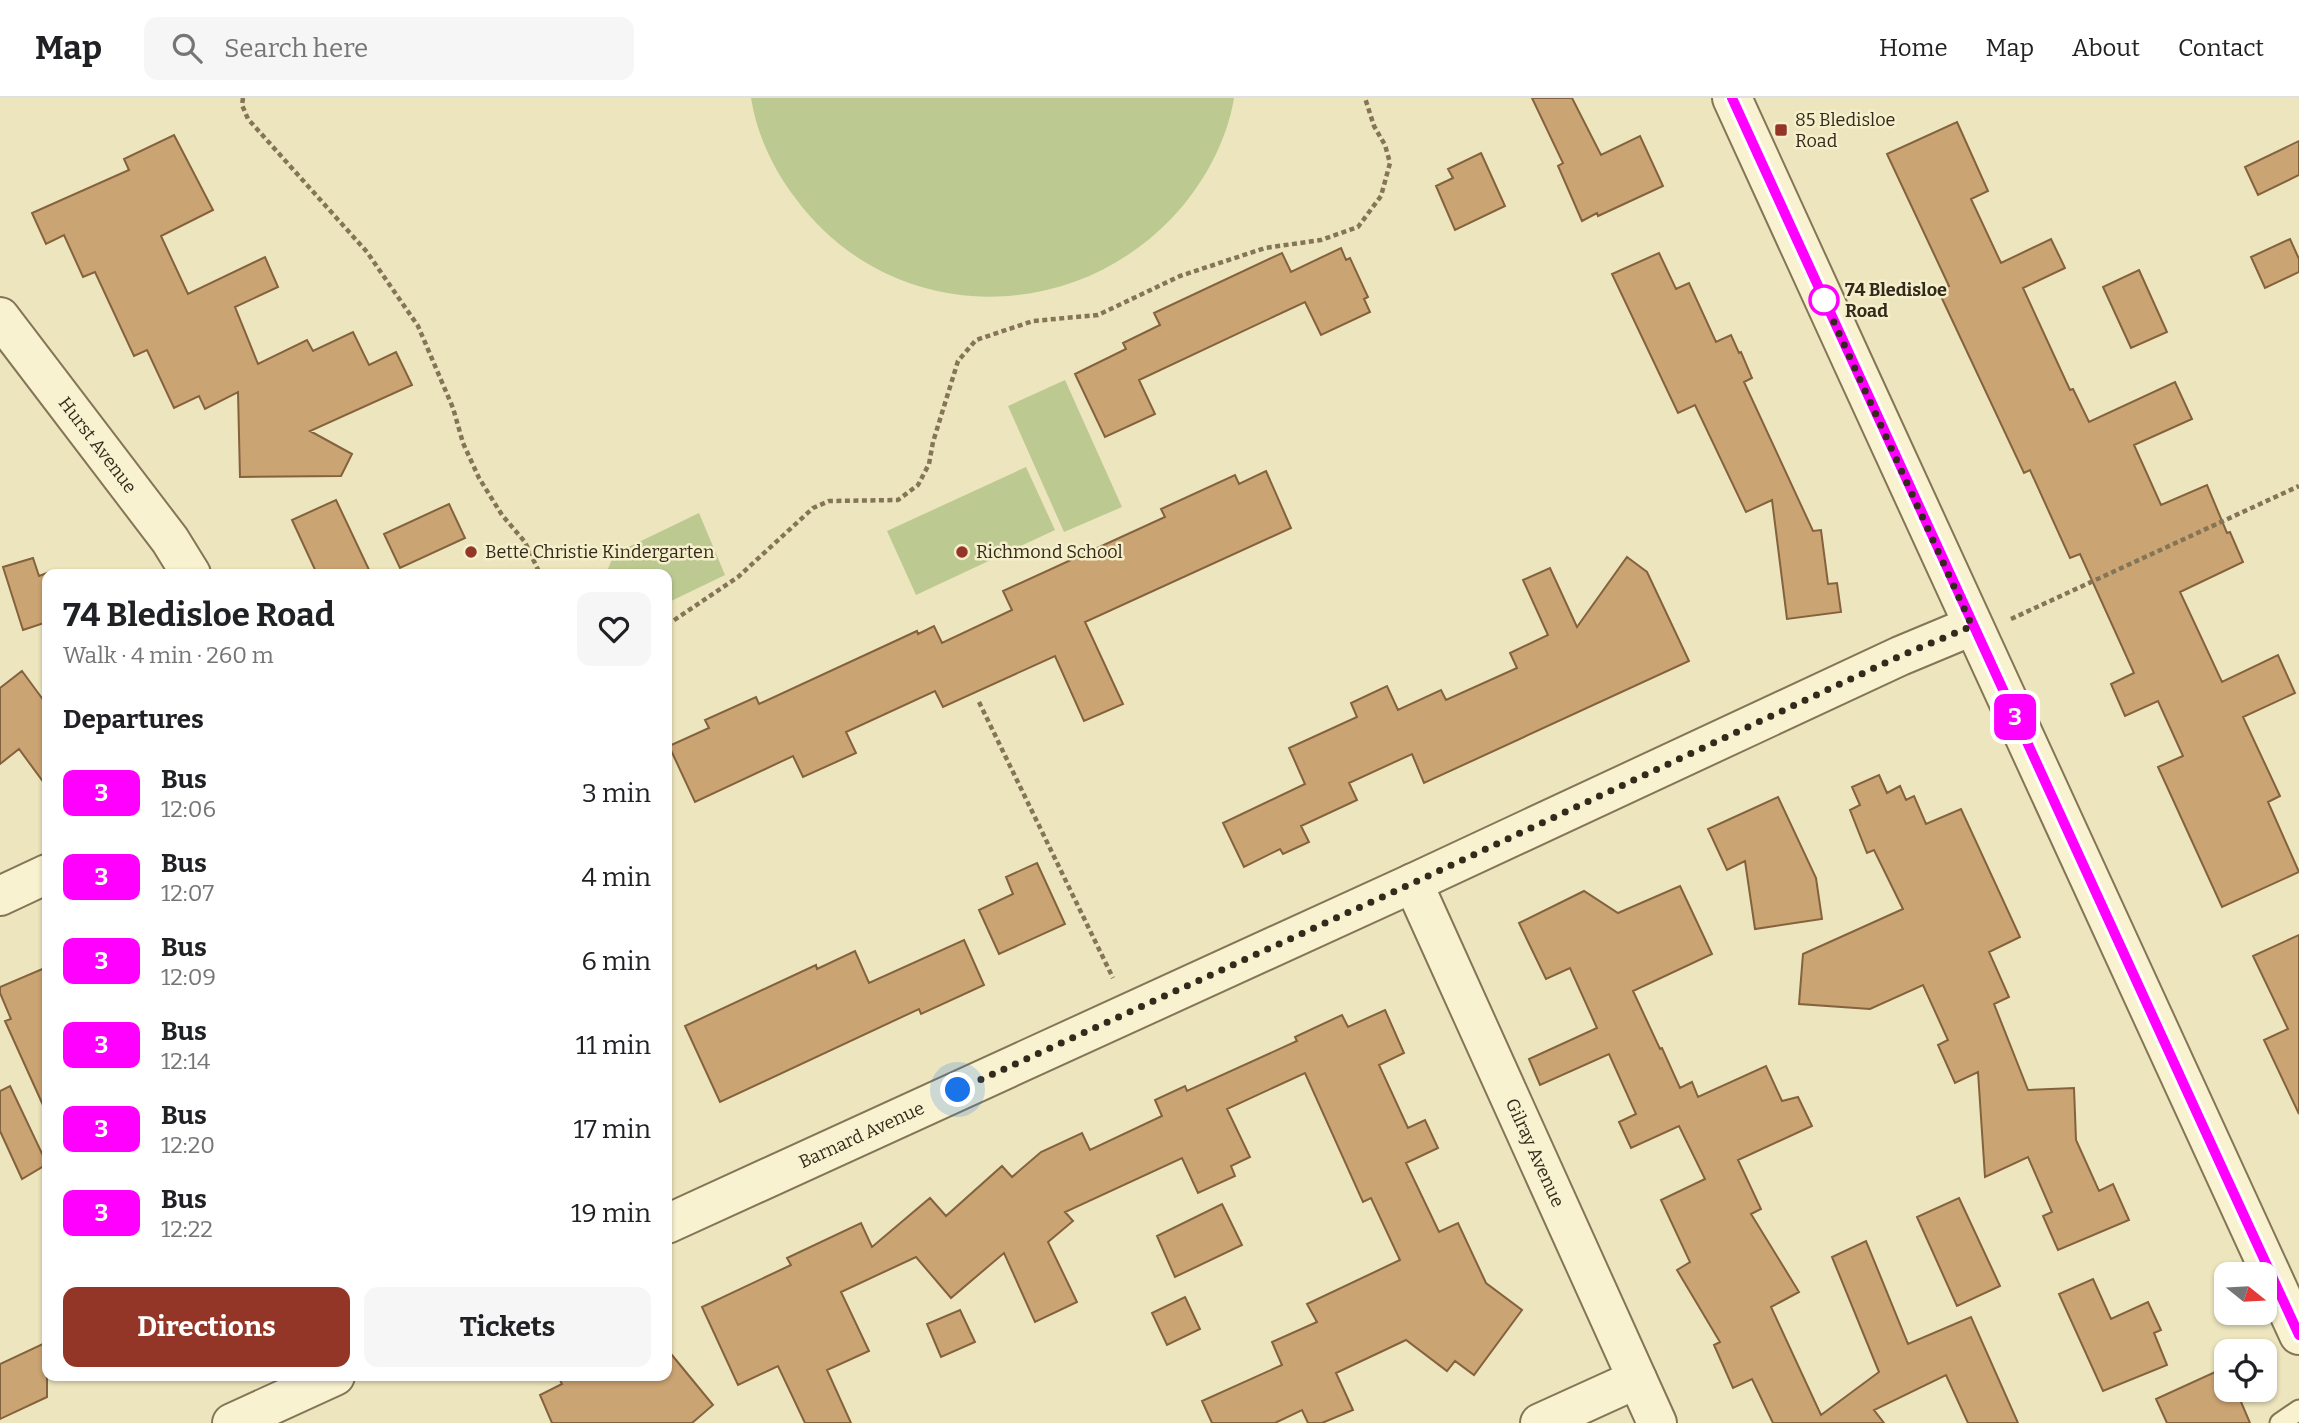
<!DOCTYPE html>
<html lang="en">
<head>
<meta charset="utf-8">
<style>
	body { margin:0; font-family:Bitter,serif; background:#f6f6f6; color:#202124; height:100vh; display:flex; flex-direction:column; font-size:26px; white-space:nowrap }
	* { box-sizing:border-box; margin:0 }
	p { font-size:23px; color:#757577 }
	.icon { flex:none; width:38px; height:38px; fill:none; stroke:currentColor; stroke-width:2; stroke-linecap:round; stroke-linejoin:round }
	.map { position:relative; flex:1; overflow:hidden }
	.sheet { position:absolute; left:42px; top:471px; width:630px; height:812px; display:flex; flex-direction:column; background:#fff; border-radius:14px; box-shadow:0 2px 5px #0004 }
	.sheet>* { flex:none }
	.badge { padding:0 14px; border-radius:10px; font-size:24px; line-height:46px }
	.needle { width:46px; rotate:108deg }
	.controls { position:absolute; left:2214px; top:1164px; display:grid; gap:14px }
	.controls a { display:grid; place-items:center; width:63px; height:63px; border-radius:14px; background:#fff; box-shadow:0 2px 5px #0004; font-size:35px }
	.you { position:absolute; width:35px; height:35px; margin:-18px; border:5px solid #fff; border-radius:50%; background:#1a73e8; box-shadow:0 0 0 10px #1a73e833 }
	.map>.badge { position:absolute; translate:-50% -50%; box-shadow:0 0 0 4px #fff }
	h2 { padding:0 21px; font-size:26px; line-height:63px }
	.round { display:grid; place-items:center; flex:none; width:74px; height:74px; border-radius:14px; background:#f6f6f6 }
	.summary { display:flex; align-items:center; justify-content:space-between; height:119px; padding:0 21px }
	h1 { font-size:33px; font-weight:700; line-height:52px }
	.primary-button { display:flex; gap:14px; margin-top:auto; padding:14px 21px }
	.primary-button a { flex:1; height:80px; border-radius:14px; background:#933627; color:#fff; font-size:28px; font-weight:700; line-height:80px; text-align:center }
	.primary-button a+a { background:#f6f6f6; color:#202124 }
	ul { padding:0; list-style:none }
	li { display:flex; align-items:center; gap:21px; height:84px; padding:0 21px }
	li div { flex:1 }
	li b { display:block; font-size:26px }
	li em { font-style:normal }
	li .badge { min-width:77px; font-weight:700; text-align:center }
	header { display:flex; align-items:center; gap:42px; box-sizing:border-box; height:98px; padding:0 35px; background:#fff; border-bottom:2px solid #e0e0e0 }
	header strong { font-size:33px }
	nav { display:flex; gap:38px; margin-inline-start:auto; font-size:24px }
	.search { width:490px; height:63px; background:#f6f6f6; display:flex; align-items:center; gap:18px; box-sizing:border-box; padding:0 24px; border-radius:14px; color:#757577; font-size:26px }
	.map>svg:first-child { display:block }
	.green { fill:#bcca92 }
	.building { fill:#cba473; stroke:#83623d; stroke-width:2 }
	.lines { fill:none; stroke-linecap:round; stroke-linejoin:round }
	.service-casing { stroke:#847557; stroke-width:23 }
	.minor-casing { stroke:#847557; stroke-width:42 }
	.tertiary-casing { stroke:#847557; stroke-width:42 }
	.path { stroke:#847557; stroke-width:4.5; stroke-dasharray:5 3.5; stroke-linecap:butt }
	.service { stroke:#f8f2d0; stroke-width:19 }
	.minor { stroke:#f8f2d0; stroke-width:38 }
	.tertiary { stroke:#f8f2d0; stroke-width:38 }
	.line-casing { stroke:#fff; stroke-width:16 }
	.line { stroke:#f0f; stroke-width:10 }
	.walk { stroke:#342a1b; stroke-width:7; stroke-dasharray:0 12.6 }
	.poi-dot { fill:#933627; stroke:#f5efcc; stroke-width:2.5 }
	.stop-dot { fill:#fff; stroke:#f0f; stroke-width:3.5 }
	.labels { text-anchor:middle; stroke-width:5; stroke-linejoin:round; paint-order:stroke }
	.poi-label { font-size:18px; fill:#342a1b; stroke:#f5efcc; text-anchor:start }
	.stop-label { font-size:18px; font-weight:bold; fill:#342a1b; stroke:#f5efcc; text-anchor:start }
	.street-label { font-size:18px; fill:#342a1b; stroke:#f5efcc }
</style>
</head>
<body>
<header>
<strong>Map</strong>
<div class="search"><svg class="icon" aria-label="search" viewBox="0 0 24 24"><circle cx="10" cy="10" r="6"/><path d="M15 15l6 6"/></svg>Search here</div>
<nav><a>Home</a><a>Map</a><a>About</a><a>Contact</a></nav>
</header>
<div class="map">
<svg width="2299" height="1325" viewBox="0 0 2299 1325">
	<rect width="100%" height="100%" fill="#ede5bd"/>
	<path class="green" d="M751,0h483c-7,44 -32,89 -63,121 -105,109 -283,104 -375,-20 -23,-30 -39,-64 -45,-101z
		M1065,282l57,127 -58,25 -56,-126z
		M1026,369l29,63 -139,65 -29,-64z
		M699,415l26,62 -58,28v-29h-61l8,-20z"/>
	<path class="building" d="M1532,0h40l29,57 39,-19 23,50 -65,30 -1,-3 -15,8 -24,-55 5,-3z
		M1957,24l31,69 -17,8 30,64 50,-24 14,29 -42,20 47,102 3,-1 16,33 86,-40 17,37 -58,26 27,60 46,-20 20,48 3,-1 13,30 -63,30 42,90 56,-27 17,38 -52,24 37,79 -12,6 31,70 -77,35 -64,-140 25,-11 -25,-55 -33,15 -14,-32 23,-11 -54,-119 -10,4 -40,-88 -6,3 -86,-183 11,-4 -62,-132z
		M174,37l39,75 -52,26 27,58 77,-37 13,30 -43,20 23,57 49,-24 6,11 40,-19 16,33 27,-13 16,33 -102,46 42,23 -11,22 -101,1 -2,-85 -33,17 -6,-13 -25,12 -27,-58 -13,6 -39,-84 -12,5 -19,-42 -18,9 -14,-31 97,-43 -5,-11z
		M2299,43v34l-41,20 -13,-28z
		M1481,55l24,53 -50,24 -19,-44 17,-8 -5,-9z
		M2290,141l9,20v13l-34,16 -14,-31z
		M1341,150l5,12 4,-2 18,39 -4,2 6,13 -49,23 -16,-33 -166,78 16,34 -50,23 -30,-63 51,-25 -3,-6 37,-18 -6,-12 128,-60 9,19z
		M1659,155l17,36 13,-6 27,59 15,-7 8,18 2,-1 11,26 -8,4 69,149 8,-1 7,54 9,-1 4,29 -54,7 -15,-119 -26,12 -51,-107 -17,8 -66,-139z
		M2139,172l28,62 -36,16 -28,-61z
		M1266,373l25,57 -206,94 38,82 -39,17 -29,-65 -112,51 -8,-16 -89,41 10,21 -53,24 -10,-21 -98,46 -26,-56 40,-18 -4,-8 51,-23 3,7 158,-73 1,3 16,-8 8,17 70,-33 -9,-19 162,-74 -4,-8 74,-34 4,9z
		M336,402l35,74h-54l-25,-54z
		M449,406l16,34 -65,30 -16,-34z
		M1627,459l20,15 42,89 -265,122 -12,-29 -63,29 8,17 -56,26 8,16 -26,12 -3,-5 -36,18 -21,-44 82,-39 -16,-36 68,-31 -6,-14 36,-17 11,24 43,-20 5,10 71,-32 -7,-15 38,-18 -25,-55 27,-12 27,59z
		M33,460l6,18 8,-3v49l-24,8 -20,-63z
		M22,573l25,34v82l-28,-38 -19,15v-76z
		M1879,677l8,18 13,-7 6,14 8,-4 12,28 35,-15 59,128 -31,15 20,45 -15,7 34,86 46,-2 2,52 23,51 14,-7 16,36 -71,30 -15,-34 9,-4 -24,-55 -43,20 -7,-105 -23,11 -17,-38 10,-5 -25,-55 -53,24 -71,-5 4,-50 100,-45 -29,-59 -7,3 -17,-43 10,-5 -8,-18z
		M1778,699l38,81 6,41 -67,10 -10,-68 -18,9 -19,-41z
		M1037,765l28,61 -66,30 -20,-44 34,-16 -7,-17z
		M1680,788l32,68 -79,37 27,58 2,-1 18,40 12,-6 6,15 68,-31 16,35 16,-4 14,29 -74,34 23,49 -10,5 48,78 -28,15 50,108 58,-43 -47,-115 34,-16 42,103 63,-27 47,106h-50l-22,-48 -72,35 10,13h-111l-21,-44 -19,9 -19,-43 6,-3 -43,-72 13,-8 -29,-62 44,-21 -26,-53 -48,22 -12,-26 17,-8 -27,-60 -69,31 -11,-26 68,-31 -27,-60 -24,11 -27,-56 65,-32 34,22z
		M2299,837v179l-35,-74 24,-11 -35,-73z
		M964,842l20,45 -63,29 -2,-5 -199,93 -35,-76 131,-61 1,4 38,-18 14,32z
		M47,869v147l-42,-93 6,-2 -11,-26v-6z
		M1385,912l19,43 -25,12 29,63 17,-8 13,28 -32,15 33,69 19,-9 28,60 36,27 -48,65 -19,-14 -8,10 -41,-31 -70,33 17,37 -31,13h-14l-6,-13 -27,13h-63l-10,-22 80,-36 -10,-23 45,-20 -10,-18 93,-44 -29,-62 -8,4 -58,-129 -78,36 23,48 -19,9 4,10 -37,17 -16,-35 -117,54 8,9 -25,21 29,60 -42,20 -31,-69 -53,45 -35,-41 -75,35 28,59 -42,19 24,53h-46l-27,-57 -40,19 -36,-78 89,-42 -4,-7 74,-35 11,24 58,-49 16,18 56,-50 10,11 29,-25 41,-19 8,17 72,-34 -7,-16 30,-14 2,5 110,-50 -2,-4 47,-22 6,12z
		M10,988l37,78 -25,15 -22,-48v-40z
		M1959,1100l41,88 -43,20 -40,-89z
		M1222,1106l20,41 -67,32 -18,-41z
		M2093,1181l18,40 37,-17 13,28 -7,3 13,32 -64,26 -44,-97z
		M1185,1199l15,32 -33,16 -15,-32z
		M960,1212l15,32 -34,15 -14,-33z
		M47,1244v55l-47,22v-55z
		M667,1251l46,56 -21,18h-140l-12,-28 22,-11 -4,-8h109z
		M2226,1269v23h10l14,33h-83l-11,-24z"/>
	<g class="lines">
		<g class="service-casing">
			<path id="service" d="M2280,1325l19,-13"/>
		</g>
		<g class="minor-casing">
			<g id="minor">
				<path id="s1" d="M0,219l170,223 21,34"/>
				<path id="s2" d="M1413,785l244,540"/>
				<path d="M0,798l47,-22"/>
				<path id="s3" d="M667,1126l746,-341 487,-227 72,-30"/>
				<path d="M232,1325l103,-47"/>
				<path d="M1540,1325l97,-44"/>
			</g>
		</g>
		<g class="tertiary-casing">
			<path id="tertiary" d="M1732,0c188,413 379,825 567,1237"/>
		</g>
		<path class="path" d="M243,0l-1,7 6,14 119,133 51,74 35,82 10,35 16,35 23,37 23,27 15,32
			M2011,521l288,-133
			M667,527l71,-48 75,-69 16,-7 69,-1 20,-15 11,-21 4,-22 25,-81 18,-21 57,-19 65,-6 82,-39 85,-28 56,-8 37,-13 23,-31 9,-33 -5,-18 -11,-19 -9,-28
			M979,604l134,276"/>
		<use href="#service" class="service"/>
		<use href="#minor" class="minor"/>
		<use href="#tertiary" class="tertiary"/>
	</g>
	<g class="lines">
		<g class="line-casing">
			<path id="line" d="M1732,0c189,412 377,825 567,1237"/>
		</g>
		<use href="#line" class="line"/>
		<path class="walk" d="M958,992l455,-207 487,-227 72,-30 -150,-330 2,4"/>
	</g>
	<g class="poi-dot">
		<rect x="1774" y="25" width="14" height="14" rx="3.5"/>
		<circle cx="471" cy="454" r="7"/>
		<circle cx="962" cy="454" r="7"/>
	</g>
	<circle class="stop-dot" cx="1824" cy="202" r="14"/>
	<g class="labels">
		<g class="poi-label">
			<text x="1795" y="28">85 Bledisloe<tspan x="1795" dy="21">Road</tspan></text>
			<text x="485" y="460">Bette Christie Kindergarten</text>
			<text x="976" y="460">Richmond School</text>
		</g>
		<g class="stop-label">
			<text x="1845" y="198">74 Bledisloe<tspan x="1845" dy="21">Road</tspan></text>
		</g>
		<g class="street-label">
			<text dy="6" stroke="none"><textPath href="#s1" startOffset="161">Hurst Avenue</textPath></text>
			<text dy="6" stroke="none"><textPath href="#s3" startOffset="214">Barnard Avenue</textPath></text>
			<text dy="6" stroke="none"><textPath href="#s2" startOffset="296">Gilray Avenue</textPath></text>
		</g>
	</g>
</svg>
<div class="controls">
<a><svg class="needle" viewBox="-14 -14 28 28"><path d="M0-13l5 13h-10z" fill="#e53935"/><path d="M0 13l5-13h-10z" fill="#757577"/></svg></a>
<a><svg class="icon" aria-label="locate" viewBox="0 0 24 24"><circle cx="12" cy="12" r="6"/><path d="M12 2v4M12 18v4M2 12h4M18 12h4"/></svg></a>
</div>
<div class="you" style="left:958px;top:992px"></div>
<b class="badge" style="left:2015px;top:619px;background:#f0f;color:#fff">3</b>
<section class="sheet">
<div class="summary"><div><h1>74 Bledisloe Road</h1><p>Walk · 4 min · 260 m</p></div><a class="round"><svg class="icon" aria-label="heart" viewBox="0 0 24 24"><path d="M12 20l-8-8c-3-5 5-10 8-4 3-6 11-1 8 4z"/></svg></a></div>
<h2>Departures</h2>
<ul>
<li><span class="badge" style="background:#f0f;color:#fff">3</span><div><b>Bus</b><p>12:06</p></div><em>3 min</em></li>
<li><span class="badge" style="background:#f0f;color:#fff">3</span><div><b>Bus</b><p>12:07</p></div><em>4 min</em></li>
<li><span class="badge" style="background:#f0f;color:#fff">3</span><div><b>Bus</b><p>12:09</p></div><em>6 min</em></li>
<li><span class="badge" style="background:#f0f;color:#fff">3</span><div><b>Bus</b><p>12:14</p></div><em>11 min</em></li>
<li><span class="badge" style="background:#f0f;color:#fff">3</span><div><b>Bus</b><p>12:20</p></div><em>17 min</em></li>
<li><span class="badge" style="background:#f0f;color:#fff">3</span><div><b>Bus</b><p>12:22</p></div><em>19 min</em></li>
</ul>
<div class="primary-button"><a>Directions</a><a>Tickets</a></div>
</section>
</div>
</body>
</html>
